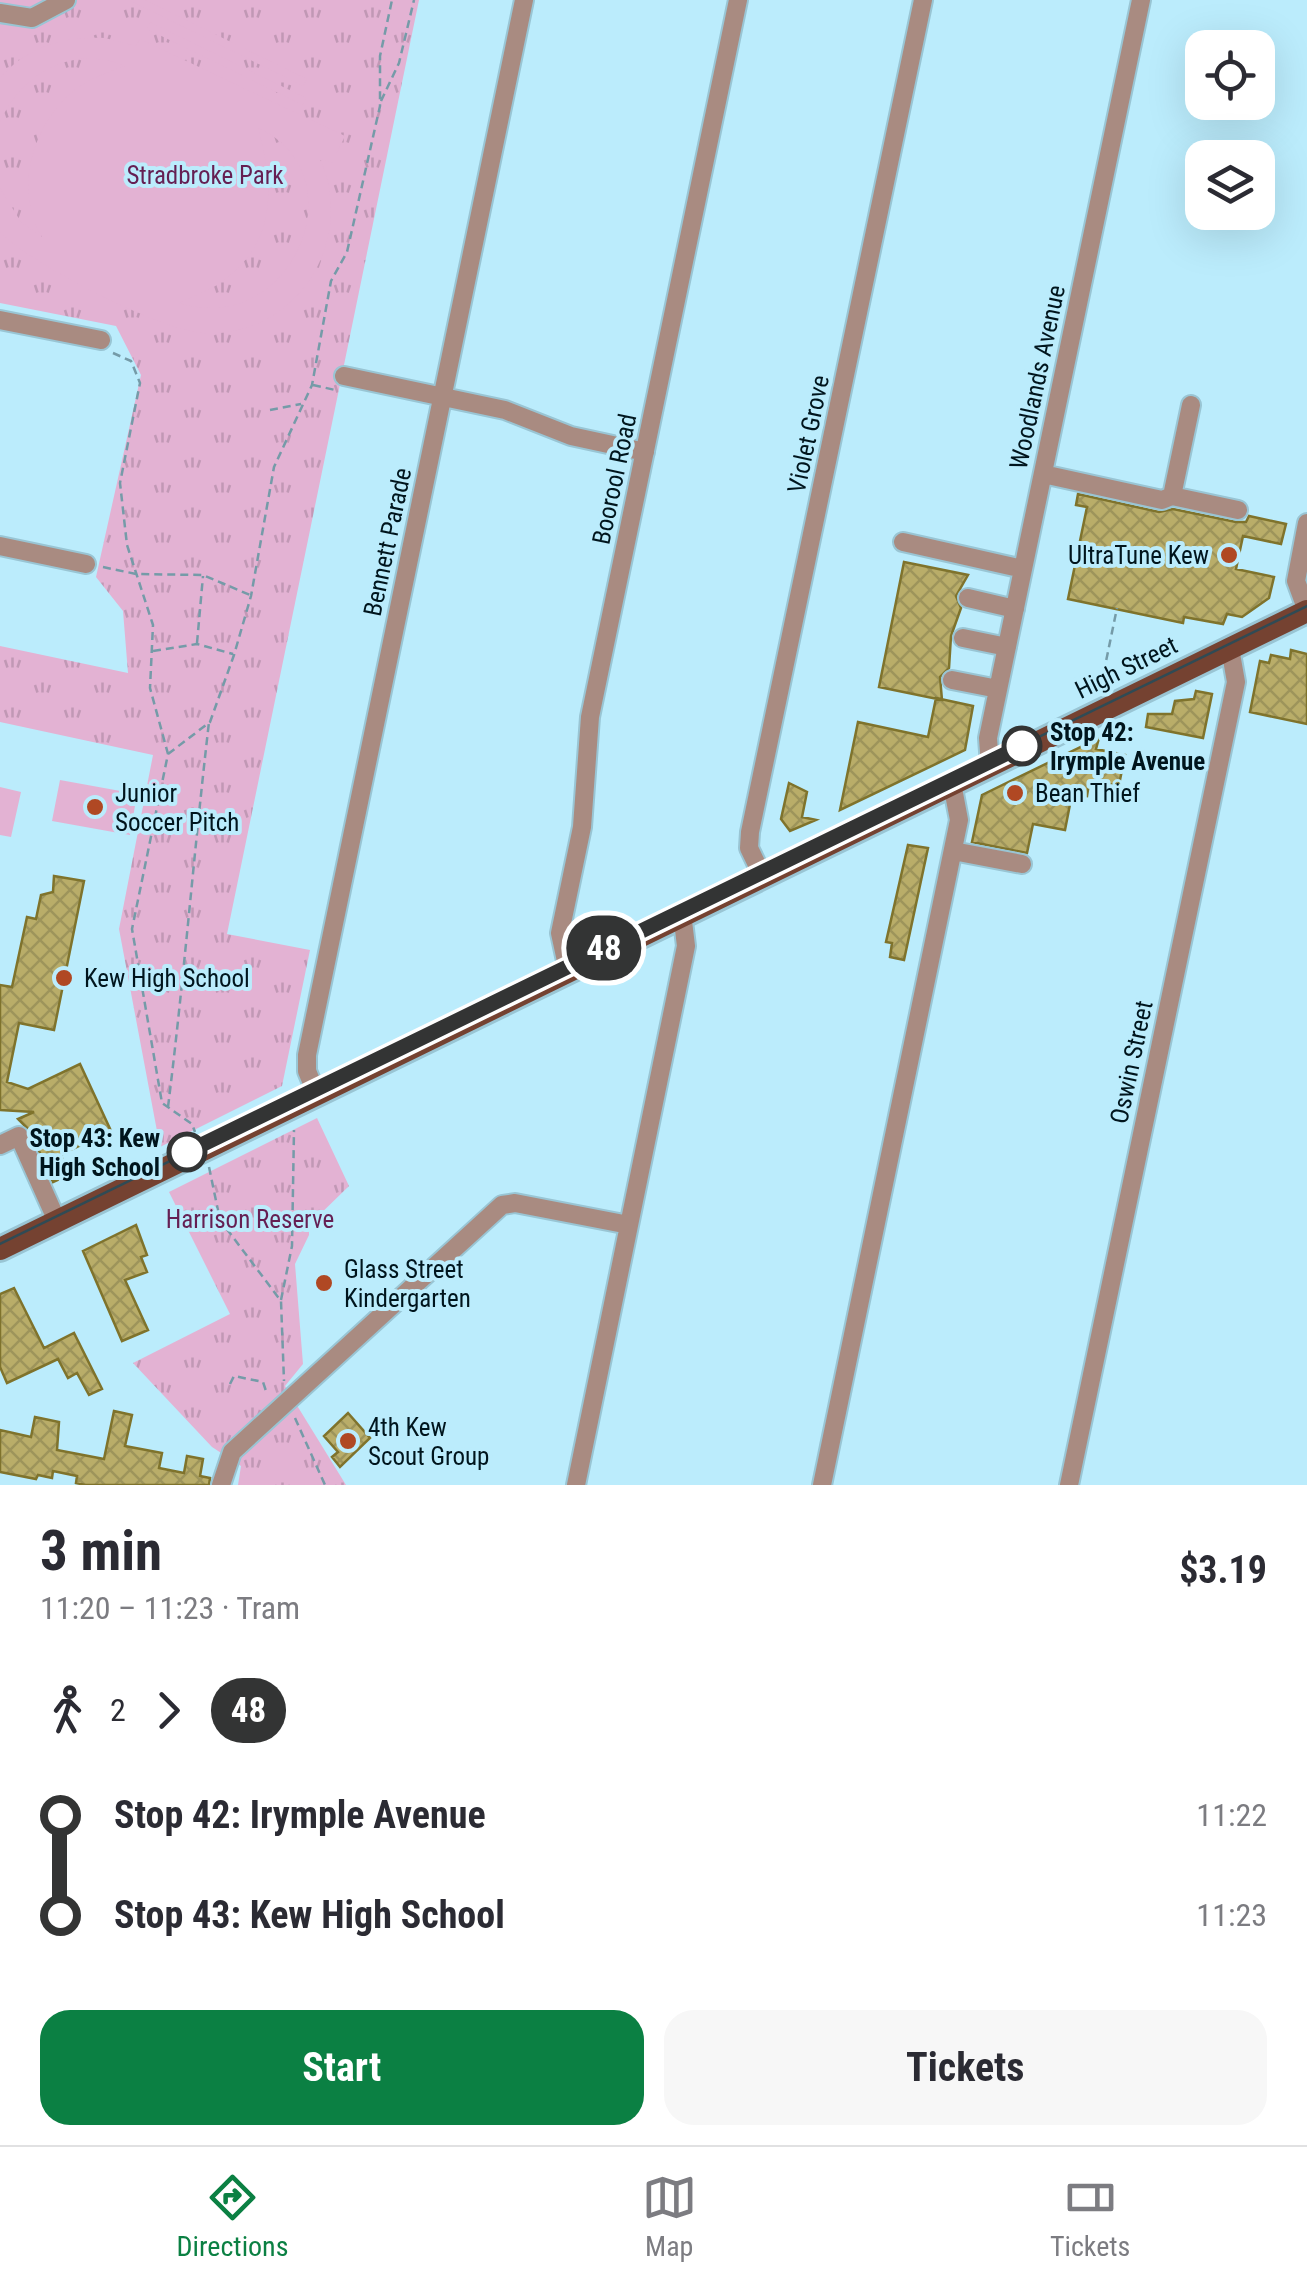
<!DOCTYPE html>
<html lang="en">
<head>
<meta charset="utf-8">
<style>
	body { margin:0; font-family:"Roboto Condensed",sans-serif; background:#f7f7f7; color:#2b2b33; height:100vh; display:flex; flex-direction:column; font-size:38px; white-space:nowrap }
	* { box-sizing:border-box; margin:0 }
	p { font-size:32px; color:#7c7c81 }
	.icon { flex:none; width:55px; height:55px; fill:none; stroke:currentColor; stroke-width:2; stroke-linecap:round; stroke-linejoin:round }
	.map { position:relative; height:1485px; overflow:hidden }
	.panel { display:flex; flex-direction:column; background:#fff; flex:1 }
	.panel>* { flex:none }
	.badge { padding:0 20px; border-radius:32px; font-size:35px; line-height:65px }
	.controls { position:absolute; left:1185px; top:30px; display:grid; gap:20px }
	.controls a { display:grid; place-items:center; width:90px; height:90px; border-radius:20px; background:#fff; box-shadow:0 10px 40px #0002; font-size:50px }
	.map>.badge { position:absolute; translate:-50% -50%; box-shadow:0 0 0 5px #fff }
	.legs { display:flex; align-items:center; gap:15px; height:110px; padding:0 40px; font-size:32px }
	.legs p { margin-inline-start:auto }
	.headline { display:flex; align-items:center; justify-content:space-between; height:170px; padding:0 40px }
	h1 { font-size:55px; font-weight:700; line-height:75px }
	.primary-button { display:flex; gap:20px; margin-top:auto; padding:20px 40px }
	.primary-button a { flex:1; height:115px; border-radius:30px; background:#0b8043; color:#fff; font-size:40px; font-weight:700; line-height:115px; text-align:center }
	.primary-button a+a { background:#f7f7f7; color:#2b2b33 }
	ul { padding:0 40px; list-style:none }
	li { display:flex; align-items:center; gap:35px; height:100px; font-size:38px }
	li i { display:grid; place-items:center; width:15px; height:100%; margin:0 12px; background:currentColor }
	li i::after { content:''; width:25px; height:25px; margin:-12px; border:8px solid; border-radius:50%; background:#fff }
	li p { margin-inline-start:auto }
	li:first-child i { background:linear-gradient(#0000 50%,currentColor 0) }
	li:last-child i { background:linear-gradient(currentColor 50%,#0000 0) }
	.tabs { display:flex; justify-content:space-around; align-items:center; height:140px; border-top:2px solid #e1e1e2; background:#fff; font-size:28px; color:#7c7c81 }
	.tabs a { display:grid; justify-items:center; gap:5px }
	.tabs .active { color:#0b8043 }
	.map>svg:first-child { display:block }
	.park { fill:url(#park-tufts) }
	.garden { fill:#e3b2d3; fill-rule:evenodd }
	.building { fill:url(#building-cross-hatch); stroke:#7f732c; stroke-width:2.5 }
	.lines { fill:none; stroke-linecap:round; stroke-linejoin:round }
	.minor-casing { stroke:#99c5d4; stroke-width:22 }
	.major-casing { stroke:#99c5d4; stroke-width:28 }
	.path { stroke:#759ba8; stroke-width:2.5; stroke-dasharray:8 5; stroke-linecap:butt }
	.minor { stroke:#a98b81; stroke-width:18 }
	.major { stroke:#754231; stroke-width:22 }
	.tram { stroke:#2f4b55; stroke-width:2.5 }
	.line-1-casing { stroke:#fff; stroke-width:22 }
	.line-1 { stroke:#333434; stroke-width:15 }
	.poi-dot { fill:#b04823; stroke:#bbecfc; stroke-width:4 }
	.stop-1-dot { fill:#fff; stroke:#333434; stroke-width:5 }
	.labels { text-anchor:middle; stroke-width:8; stroke-linejoin:round; paint-order:stroke }
	.park-label { font-size:25px; fill:#651f53; stroke:#bbecfc }
	.street-label { font-size:25px; fill:#00151d; stroke:#bbecfc }
	.poi-label { font-size:25px; fill:#00151d; stroke:#bbecfc; text-anchor:start }
	.stop-label { font-size:25px; font-weight:bold; fill:#00151d; stroke:#bbecfc; text-anchor:start }
</style>
</head>
<body>
<div class="map">
<svg width="1307" height="1485" viewBox="0 0 1307 1485">
	<defs>
		<pattern id="park-tufts" width="24" height="20" patternUnits="userSpaceOnUse" patternTransform="scale(2.5)"><rect width="24" height="20" fill="#e3b2d3"/><path d="M3 7l-1-3M5 7V3M7 7l1-3M15 17l-1-3M17 17v-4M19 17l1-3" fill="none" stroke="#c198b5"/></pattern>
		<pattern id="building-cross-hatch" width="8" height="8" patternUnits="userSpaceOnUse" patternTransform="scale(2.5)"><rect width="8" height="8" fill="#b9ad69"/><path d="M0 0l8 8M0 8l8-8" fill="none" stroke="#9d945b"/></pattern>
	</defs>
	<rect width="100%" height="100%" fill="#bbecfc"/>
	<path class="park" d="M0,0h419l-192,934 83,16 -28,136 -122,61 -41,-218 34,-174 -153,-33v-76l128,27 -5,-62 -27,-34 45,-202 -25,-49 -116,-23z
		M317,1118l32,68 -40,39v10l-14,29 8,100 -18,22 61,99h-108l3,-19 -29,-19 -79,-84 97,-49 -61,-122z"/>
	<path class="garden" d="M129,0h16l162,79 -4,7z
		M150,22l156,76 -3,7 -156,-76z
		M105,38l31,8 4,-7 205,97 -13,27 -12,-4c37,82 -24,179 -116,174 -43,-2 -175,-70 -204,-101v-44l21,34 21,15c-29,-48 -9,-115 34,-148 15,-11 32,-17 49,-23 -52,-22 -103,7 -125,56v-44c27,-31 64,-42 105,-40zM258,128c103,46 34,211 -79,175 11,-6 28,-11 41,-20 58,-41 54,-95 38,-155z
		M60,780l77,14 -7,41 -78,-14z
		M0,787l21,5 -10,45 -11,-2z"/>
	<path class="building" d="M1078,494l81,18 14,-3 63,13h10l3,-6 37,8 -5,20 -38,-8 -7,33 38,8 -5,21 -27,19 -15,-3 -4,10 -39,-7 -1,6 -115,-24 19,-92 -11,-2z
		M904,562l64,13 -12,21 5,12 -10,28 -2,32 -9,9 2,23 -63,-13z
		M1291,650l16,4v70l-57,-12 10,-51 9,2 2,-8 19,4z
		M1196,691l16,3 -9,44 -57,-11 2,-13h24l3,-13 19,-2z
		M936,698l37,8 -8,44 -125,60 18,-88 70,15z
		M1099,738l-3,11 29,6 -6,30 -30,-2 -2,13 -15,-2 -7,36 -32,-6 -6,29 -55,-11 10,-47z
		M789,783l18,9 -5,25 14,3 -26,11 -9,-12z
		M908,845l20,3 -24,112 -14,-3 2,-14 -6,-1z
		M54,876l30,5 -30,149 -35,-7 -12,59 21,7 52,-25 31,67 -45,21 -5,4 4,8 -5,3 4,10 -11,5 -23,-51 -12,-12 16,-7 -34,-2v-125l12,2 15,-70 9,2 5,-24 12,-3z
		M136,1225l11,30 -6,2 6,15 -22,8 23,50 -26,11 -39,-90z
		M14,1288l30,60 30,-15 28,56 -13,6 -12,-22 -9,5 -10,-19 -51,24 -7,-16v-73z
		M114,1411l18,4 -7,31 37,7 -3,15 25,5 3,-17 16,3 -3,17 10,2 -1,7h-124l-9,-2 1,-7 -24,-5 -1,7 -14,-3 -2,4 -36,-7v-42l31,7 4,-20 24,5 -2,28 47,9z
		M348,1413l22,25 -30,29 -8,-10 6,-5 -14,-16z"/>
	<g class="lines">
		<g class="minor-casing">
			<path id="minor" d="M0,13l32,5 34,-18
				M0,320l101,20
				M344,376l161,34 66,26 74,16
				M1043,474l119,26 10,-4 19,-91
				M1172,496l66,14
				M1307,523l-11,58 11,30
				M903,542l120,27
				M0,546l86,18
				M968,598l47,11
				M963,638l44,9
				M952,680l46,9
				M990,765l-2,-27 153,-738
				M953,851l69,13
				M762,875l-13,-27 1,-16 173,-832
				M568,970l-8,-37 22,-106 8,-110 148,-717
				M316,1093l-9,-22v-16l217,-1055
				M0,1145l19,-9 38,85
				M221,1485l11,-33 270,-247 13,-2 114,22
				M576,1485l110,-539 -4,-33
				M822,1485l137,-665 -7,-37
				M1069,1485l167,-803 -6,-34"/>
		</g>
		<g class="major-casing">
			<path id="major" d="M0,1249l1307,-638"/>
		</g>
		<path class="path" d="M381,101l18,-38 15,-63
			M113,353l18,8 9,22 -20,100 7,62 26,80 -3,63 18,66 -36,175 30,174 30,21 3,8
			M313,385l22,5
			M270,410l31,-6
			M103,567l33,7 67,1 47,20
			M197,643l6,-67
			M153,651l44,-7 36,10
			M1111,684l-7,-13 13,-63
			M168,754l42,-32 24,-67 17,-59 23,-129 38,-82 19,-104 16,-29 33,-146v-50l12,-56
			M168,1107c16,-128 26,-256 41,-385
			M209,1167l11,53 61,81 3,80
			M281,1300l11,-54 2,-116
			M230,1384l4,-8 29,6 4,12
			M295,1418l30,67"/>
		<use href="#minor" class="minor"/>
		<use href="#major" class="major"/>
		<path class="tram" d="M0,1244l1307,-638"/>
	</g>
	<g class="lines">
		<g class="line-1-casing">
			<path id="line-1" d="M187,1152l835,-406"/>
		</g>
		<use href="#line-1" class="line-1"/>
	</g>
	<g class="poi-dot">
		<circle cx="1229" cy="555" r="10"/>
		<circle cx="1015" cy="793" r="10"/>
		<circle cx="95" cy="807" r="10"/>
		<circle cx="64" cy="978" r="10"/>
		<circle cx="324" cy="1283" r="10"/>
		<circle cx="348" cy="1441" r="10"/>
	</g>
	<g class="stop-1-dot">
		<circle cx="1022" cy="746" r="18"/>
		<circle cx="187" cy="1152" r="18"/>
	</g>
	<g class="labels">
		<g class="park-label">
			<text x="205" y="184">Stradbroke Park</text>
			<text x="250" y="1228">Harrison Reserve</text>
		</g>
		<g class="street-label">
			<text transform="translate(1037 377) rotate(-78)" y="9">Woodlands Avenue</text>
			<text transform="translate(808 434) rotate(-78)" y="9">Violet Grove</text>
			<text transform="translate(614 479) rotate(-78)" y="9">Boorool Road</text>
			<text transform="translate(387 542) rotate(-78)" y="9">Bennett Parade</text>
			<text transform="translate(1126 667) rotate(-26)" y="9">High Street</text>
			<text transform="translate(1131 1062) rotate(-78)" y="9">Oswin Street</text>
		</g>
		<g class="poi-label">
			<text x="1209" y="564" text-anchor="end">UltraTune Kew</text>
			<text x="115" y="802">Junior<tspan x="115" dy="29">Soccer Pitch</tspan></text>
			<text x="1035" y="802">Bean Thief</text>
			<text x="84" y="987">Kew High School</text>
			<text x="344" y="1278">Glass Street<tspan x="344" dy="29">Kindergarten</tspan></text>
			<text x="368" y="1436">4th Kew<tspan x="368" dy="29">Scout Group</tspan></text>
		</g>
		<g class="stop-label">
			<text x="1050" y="741">Stop 42:<tspan x="1050" dy="29">Irymple Avenue</tspan></text>
			<text x="160" y="1147" text-anchor="end">Stop 43: Kew<tspan x="160" dy="29">High School</tspan></text>
		</g>
	</g>
</svg>
<div class="controls">
<a><svg class="icon" aria-label="locate" viewBox="0 0 24 24"><circle cx="12" cy="12" r="6"/><path d="M12 2v4M12 18v4M2 12h4M18 12h4"/></svg></a>
<a><svg class="icon" aria-label="layers" viewBox="0 0 24 24"><path d="M12 4l9 5-9 5-9-5zM3 14l9 5 9-5"/></svg></a>
</div>
<b class="badge" style="left:604px;top:948px;background:#333434;color:#fff">48</b>
</div>
<section class="panel">
<div class="headline"><div><h1>3 min</h1><p>11:20 – 11:23 · Tram</p></div><b>$3.19</b></div>
<div class="legs"><svg class="icon" aria-label="walk" viewBox="0 0 24 24"><circle cx="13" cy="4" r="2"/><path d="M13 8l-2 6 4 7M11 14l-3 7M7 12l3-4h3l4 4"/></svg>2<svg class="icon" aria-label="forward" viewBox="0 0 24 24"><path d="M9 5l7 7-7 7"/></svg><b class="badge" style="background:#333434;color:#fff">48</b></div>
<ul>
<li><i style="color:#333434"></i><b>Stop 42: Irymple Avenue</b><p>11:22</p></li>
<li><i style="color:#333434"></i><b>Stop 43: Kew High School</b><p>11:23</p></li>
</ul>
<div class="primary-button"><a>Start</a><a>Tickets</a></div>
</section>
<nav class="tabs">
<a class="active"><svg class="icon" aria-label="directions" viewBox="0 0 24 24"><path d="M12 3l9 9-9 9-9-9zM9 14v-3h6M13 9l2 2-2 2"/></svg>Directions</a>
<a><svg class="icon" aria-label="map" viewBox="0 0 24 24"><path d="M3 6l6-2 6 2 6-2v14l-6 2-6-2-6 2zM9 4v14M15 6v14"/></svg>Map</a>
<a><svg class="icon" aria-label="tickets" viewBox="0 0 24 24"><path d="M3 7h18v10H3zM15 7v10"/></svg>Tickets</a>
</nav>
</body>
</html>
